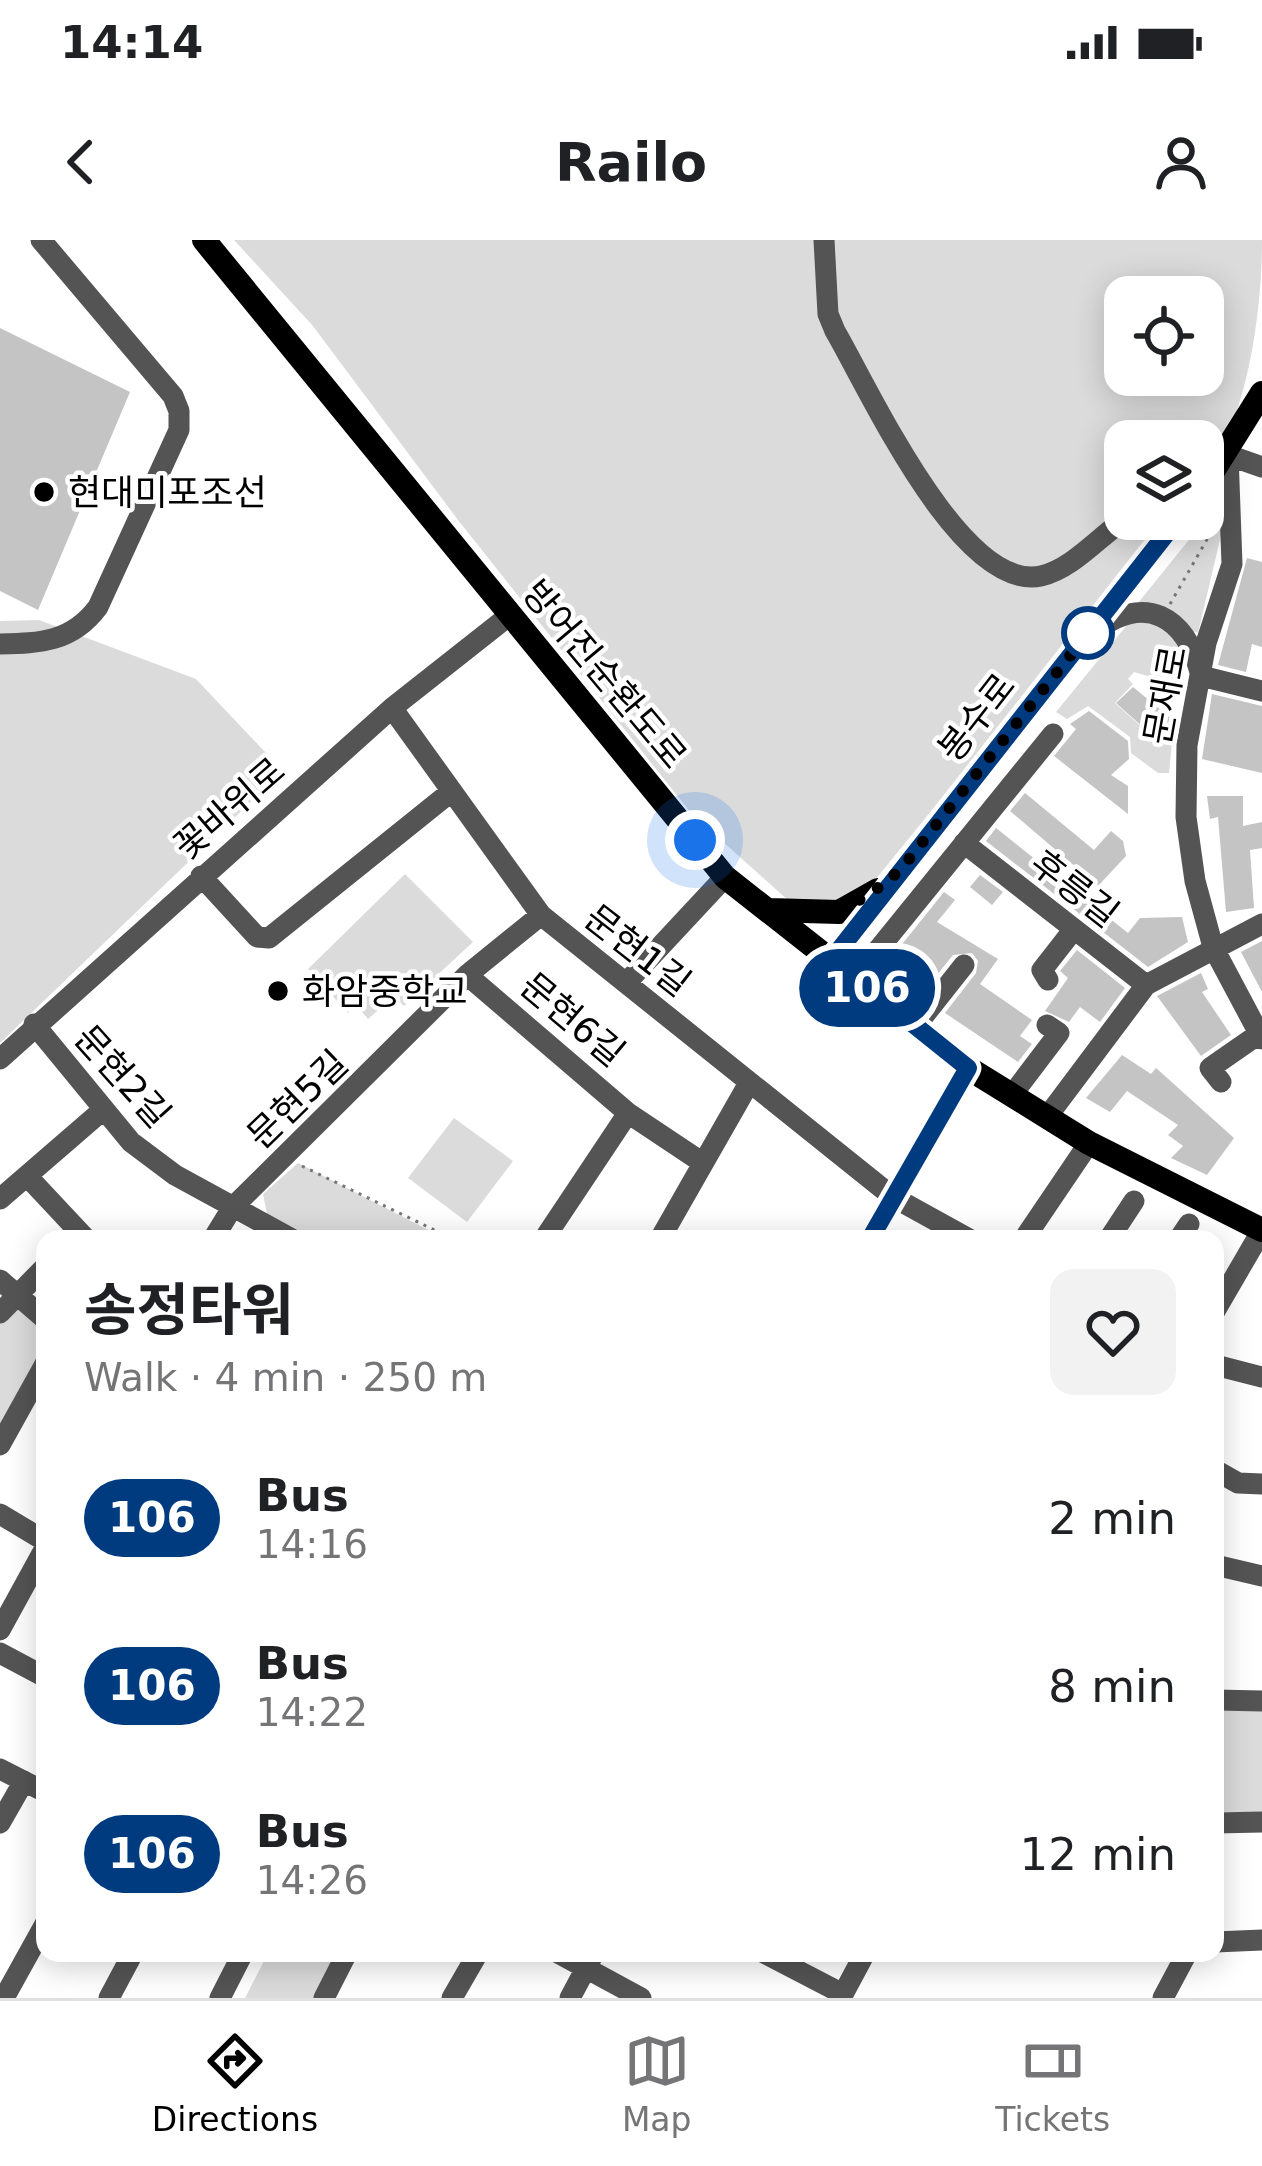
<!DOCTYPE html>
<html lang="en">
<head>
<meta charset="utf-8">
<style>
	body { margin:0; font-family:"DejaVu Sans","Noto Sans KR",sans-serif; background:#f2f2f2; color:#202124; height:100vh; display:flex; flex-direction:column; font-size:45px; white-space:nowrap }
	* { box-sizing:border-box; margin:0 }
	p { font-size:39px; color:#757577 }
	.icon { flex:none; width:66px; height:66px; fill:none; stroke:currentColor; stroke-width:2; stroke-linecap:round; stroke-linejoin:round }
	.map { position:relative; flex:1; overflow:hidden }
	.sheet { position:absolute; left:36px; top:990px; width:1188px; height:732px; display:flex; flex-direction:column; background:#fff; border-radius:24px; box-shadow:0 6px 30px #0003 }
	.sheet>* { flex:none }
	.badge { padding:0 24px; border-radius:39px; font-size:42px; line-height:78px }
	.buttons { position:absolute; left:1104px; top:36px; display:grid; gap:24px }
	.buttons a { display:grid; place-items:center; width:120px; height:120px; border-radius:24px; background:#fff; box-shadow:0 6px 30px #0003; font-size:60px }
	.you { position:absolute; width:60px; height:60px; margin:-30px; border:9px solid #fff; border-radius:50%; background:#1a73e8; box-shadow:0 0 0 18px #1a73e833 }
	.map>.badge { position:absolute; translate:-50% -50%; box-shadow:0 0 0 6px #fff }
	.round { display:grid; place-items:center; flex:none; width:126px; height:126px; border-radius:24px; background:#f2f2f2 }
	.headline { display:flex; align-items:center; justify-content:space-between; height:204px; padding:0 48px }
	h1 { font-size:57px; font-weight:700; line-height:90px }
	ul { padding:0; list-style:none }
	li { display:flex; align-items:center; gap:36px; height:168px; padding:0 48px }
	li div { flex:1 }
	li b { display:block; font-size:45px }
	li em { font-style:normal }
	li .badge { min-width:132px; font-weight:700; text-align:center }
	.status { display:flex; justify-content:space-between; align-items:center; height:84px; padding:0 60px; background:#fff; direction:ltr }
	.status svg { height:33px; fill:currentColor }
	header { display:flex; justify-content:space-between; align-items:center; height:156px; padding:0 48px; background:#fff; font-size:54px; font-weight:700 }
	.tabs { display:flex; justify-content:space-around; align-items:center; height:168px; border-top:3px solid #e0e0e0; background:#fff; font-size:33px; color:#757577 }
	.tabs a { display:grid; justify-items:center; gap:6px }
	.tabs .current { color:#000 }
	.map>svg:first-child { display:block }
	.green { fill:#dbdbdb; fill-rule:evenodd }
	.building { fill:#c4c4c4 }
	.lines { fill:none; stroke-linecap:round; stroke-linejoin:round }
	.path { stroke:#767676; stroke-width:3; stroke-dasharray:3 6; stroke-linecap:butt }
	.minor { stroke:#545454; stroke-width:21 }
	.major { stroke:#000; stroke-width:24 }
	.line-casing { stroke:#fff; stroke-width:27 }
	.line { stroke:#003b80; stroke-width:18 }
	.walk { stroke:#000; stroke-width:12; stroke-dasharray:0 21.6 }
	.poi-dot { fill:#000; stroke:#fff; stroke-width:4.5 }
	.stop-dot { fill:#fff; stroke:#003b80; stroke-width:6 }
	.labels { text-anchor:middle; stroke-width:9; stroke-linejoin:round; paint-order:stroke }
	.poi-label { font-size:36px; fill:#000; stroke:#fff; text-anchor:start }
	.street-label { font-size:36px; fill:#000; stroke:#fff }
</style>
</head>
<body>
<div class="status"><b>14:14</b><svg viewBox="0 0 49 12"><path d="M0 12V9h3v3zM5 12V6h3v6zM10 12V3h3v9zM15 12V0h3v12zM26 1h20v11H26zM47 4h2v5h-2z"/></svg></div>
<header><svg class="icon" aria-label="back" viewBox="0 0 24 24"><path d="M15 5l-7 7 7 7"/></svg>Railo<svg class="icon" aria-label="person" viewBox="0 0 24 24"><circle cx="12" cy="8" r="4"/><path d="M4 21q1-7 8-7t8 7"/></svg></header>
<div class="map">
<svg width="1262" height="1758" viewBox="0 0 1262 1758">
	<rect width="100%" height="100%" fill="#fff"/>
	<path class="green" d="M234,0h1028c0,71 -14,181 -59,237v-36h-78v78h44l-307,377 -34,14 -38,-8 -99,-89 -233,-293 -145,-194zM1125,57h78v78h-78z
		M1214,279l8,12 -24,102 -64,-25 62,-77z
		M39,380l157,59 87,92 -283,272v-422z
		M1131,380h23l23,9 10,32 -7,25 -46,-14 -6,7 5,5 -18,19 40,36 19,-17 -5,51h-11l-27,-20 -1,-16 -42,-31 -21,13 -11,-7z
		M405,634l68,68 -69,64 -10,-10 -26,23 -11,-13 -9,7 -40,-44z
		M454,878l59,43 -46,61 -59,-44z
		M298,923l148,76h-130l-49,-25 -4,-20z
		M15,1066l30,22v18l-45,85v-115z
		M1215,1471h47v101h-47z
		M268,1713h75l-10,45h-88z"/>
	<path class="building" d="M0,88l130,64 -92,218 -38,-19z
		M1247,318l15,4v85l-10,-3 -6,28 -28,-7z
		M1133,447l40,33 -18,18 -39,-35z
		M1212,454l50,12v67l-60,-14z
		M1089,471l39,30 1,18 -18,16 17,11v28l-74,-58 22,-27 -6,-5z
		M1025,553l69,57 17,-19 12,10 3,15 -28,30 -88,-75z
		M1207,556h36v30l19,-4v26l-12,2 4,58 -28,4 -8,-95 -8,2z
		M996,588l132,105 12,-15 42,-1 6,25 -40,25 -162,-126z
		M980,635l23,17 -11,13 -22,-18z
		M944,652l11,8 -18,22 61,37 -18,25 52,36 -12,16 12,8 -14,18 -73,-49 31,-40 2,-12 -6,-8 -19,2 -29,36 -37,-28z
		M1262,701v51l-21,-40z
		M1077,710l48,38 -25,34 -20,-15 -11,15 -24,-11 23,-33 -8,-7z
		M1201,733l7,16 -6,3 29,43 -30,21 -44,-60z
		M1122,815l29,19 5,-6 78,70 -27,37 -36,-17 12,-12 -15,-11 10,-10 -51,-34 -17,21 -24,-14z"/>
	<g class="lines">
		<path class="path" d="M1170,364l43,-75
			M302,926l151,73"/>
		<path class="minor" d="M824,0l4,74 7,17c34,58 126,262 206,245 31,-7 58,-39 84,-57
			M1262,227l-34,-12 4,109 -26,79 -19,102 -1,72 9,64 18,66 49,92
			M1092,394c53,-43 94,-18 109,42l61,15
			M0,404c41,-1 72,-2 98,-37l81,-177v-19l-6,-15 -132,-156
			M392,468l149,207 352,282 76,42
			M964,603l182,142
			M201,636l56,61 12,1 183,-147
			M467,735l161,138 -84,126
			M855,738l198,-244
			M1048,740l-6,-10 32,-41
			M628,741l97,-104
			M34,784l97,118 44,33 117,64
			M915,787l49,-62
			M0,819l392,-351 118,-93
			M1221,842l-11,-14 49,-34
			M1012,855l47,-62 -12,-8
			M628,873l75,50
			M1047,877l99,-132 116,-61
			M27,936l59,63
			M0,959l104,-90
			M213,999l19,-31 235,-233 74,-60
			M660,999l89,-156
			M870,999l98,-171
			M1024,999l65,-96
			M1109,999l25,-38
			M1179,999l10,-15
			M0,1040l45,39
			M1215,1071l47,-81
			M0,1073l45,-46
			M1215,1125l47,12
			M0,1205l45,-81
			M1215,1230l23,13 24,1
			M0,1274l45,27
			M1215,1325l47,11
			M0,1390l45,-82
			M0,1413l45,24
			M1215,1460l47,1
			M0,1529l45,23
			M0,1583l24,-42
			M1215,1583l47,-1
			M1215,1702l47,-2
			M558,1713l83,45
			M764,1713l79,41
			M4,1758l41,-74
			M109,1758l24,-45
			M220,1758l23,-45
			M324,1758l23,-45
			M452,1758l26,-45
			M570,1758l24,-45
			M841,1758l24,-45
			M1163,1758l24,-45"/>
		<path class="major" d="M204,0l521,637 243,191 121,75 173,87
			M1203,247l59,-94
			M769,670l70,2 39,-22
			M832,719l346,-440"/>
	</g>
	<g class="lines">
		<g class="line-casing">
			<path id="line" d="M870,999l98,-171 -136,-109 346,-440"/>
		</g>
		<use href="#line" class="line"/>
		<path class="walk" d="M695,600c66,81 123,105 207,28l186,-235"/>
	</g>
	<g class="poi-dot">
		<circle cx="44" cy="252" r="12"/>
		<circle cx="278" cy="751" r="12"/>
	</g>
	<circle class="stop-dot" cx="1088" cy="393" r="24"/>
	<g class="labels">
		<g class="poi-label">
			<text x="68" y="265">현대미포조선</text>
			<text x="302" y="764">화암중학교</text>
		</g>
		<g class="street-label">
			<text transform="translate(605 434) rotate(50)" y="13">방어진순환도로</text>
			<text transform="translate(1165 455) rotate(-80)" y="13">문재로</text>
			<text transform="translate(976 477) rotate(-52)" y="13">봉수로</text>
			<text transform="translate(229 568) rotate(-41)" y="13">꽃바위로</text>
			<text transform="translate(1075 648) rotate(38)" y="13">후릉길</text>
			<text transform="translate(638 710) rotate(38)" y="13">문현1길</text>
			<text transform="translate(573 779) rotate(40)" y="13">문현6길</text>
			<text transform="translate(123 836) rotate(48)" y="13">문현2길</text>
			<text transform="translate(297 859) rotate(-44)" y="13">문현5길</text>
		</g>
	</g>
</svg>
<div class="buttons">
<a><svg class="icon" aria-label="locate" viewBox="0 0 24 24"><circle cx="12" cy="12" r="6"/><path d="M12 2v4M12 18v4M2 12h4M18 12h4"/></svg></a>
<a><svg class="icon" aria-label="layers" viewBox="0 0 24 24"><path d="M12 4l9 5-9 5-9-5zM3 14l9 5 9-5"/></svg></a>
</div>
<div class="you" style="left:695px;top:600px"></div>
<b class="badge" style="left:867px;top:748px;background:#003b80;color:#fff">106</b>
<section class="sheet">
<div class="headline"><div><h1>송정타워</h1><p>Walk · 4 min · 250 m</p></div><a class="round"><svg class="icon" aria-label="heart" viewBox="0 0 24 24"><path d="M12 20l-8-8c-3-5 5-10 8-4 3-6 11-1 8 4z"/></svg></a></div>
<ul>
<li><span class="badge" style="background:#003b80;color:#fff">106</span><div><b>Bus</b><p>14:16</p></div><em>2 min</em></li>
<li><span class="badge" style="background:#003b80;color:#fff">106</span><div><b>Bus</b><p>14:22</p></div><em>8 min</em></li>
<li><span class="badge" style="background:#003b80;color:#fff">106</span><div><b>Bus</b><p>14:26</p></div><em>12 min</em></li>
</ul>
</section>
</div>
<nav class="tabs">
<a class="current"><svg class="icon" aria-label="directions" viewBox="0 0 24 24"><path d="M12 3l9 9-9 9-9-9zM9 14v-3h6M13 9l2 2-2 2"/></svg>Directions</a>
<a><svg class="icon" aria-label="map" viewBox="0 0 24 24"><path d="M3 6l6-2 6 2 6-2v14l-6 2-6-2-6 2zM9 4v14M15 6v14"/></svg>Map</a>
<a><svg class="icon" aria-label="tickets" viewBox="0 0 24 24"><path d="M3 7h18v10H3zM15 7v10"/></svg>Tickets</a>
</nav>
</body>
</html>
